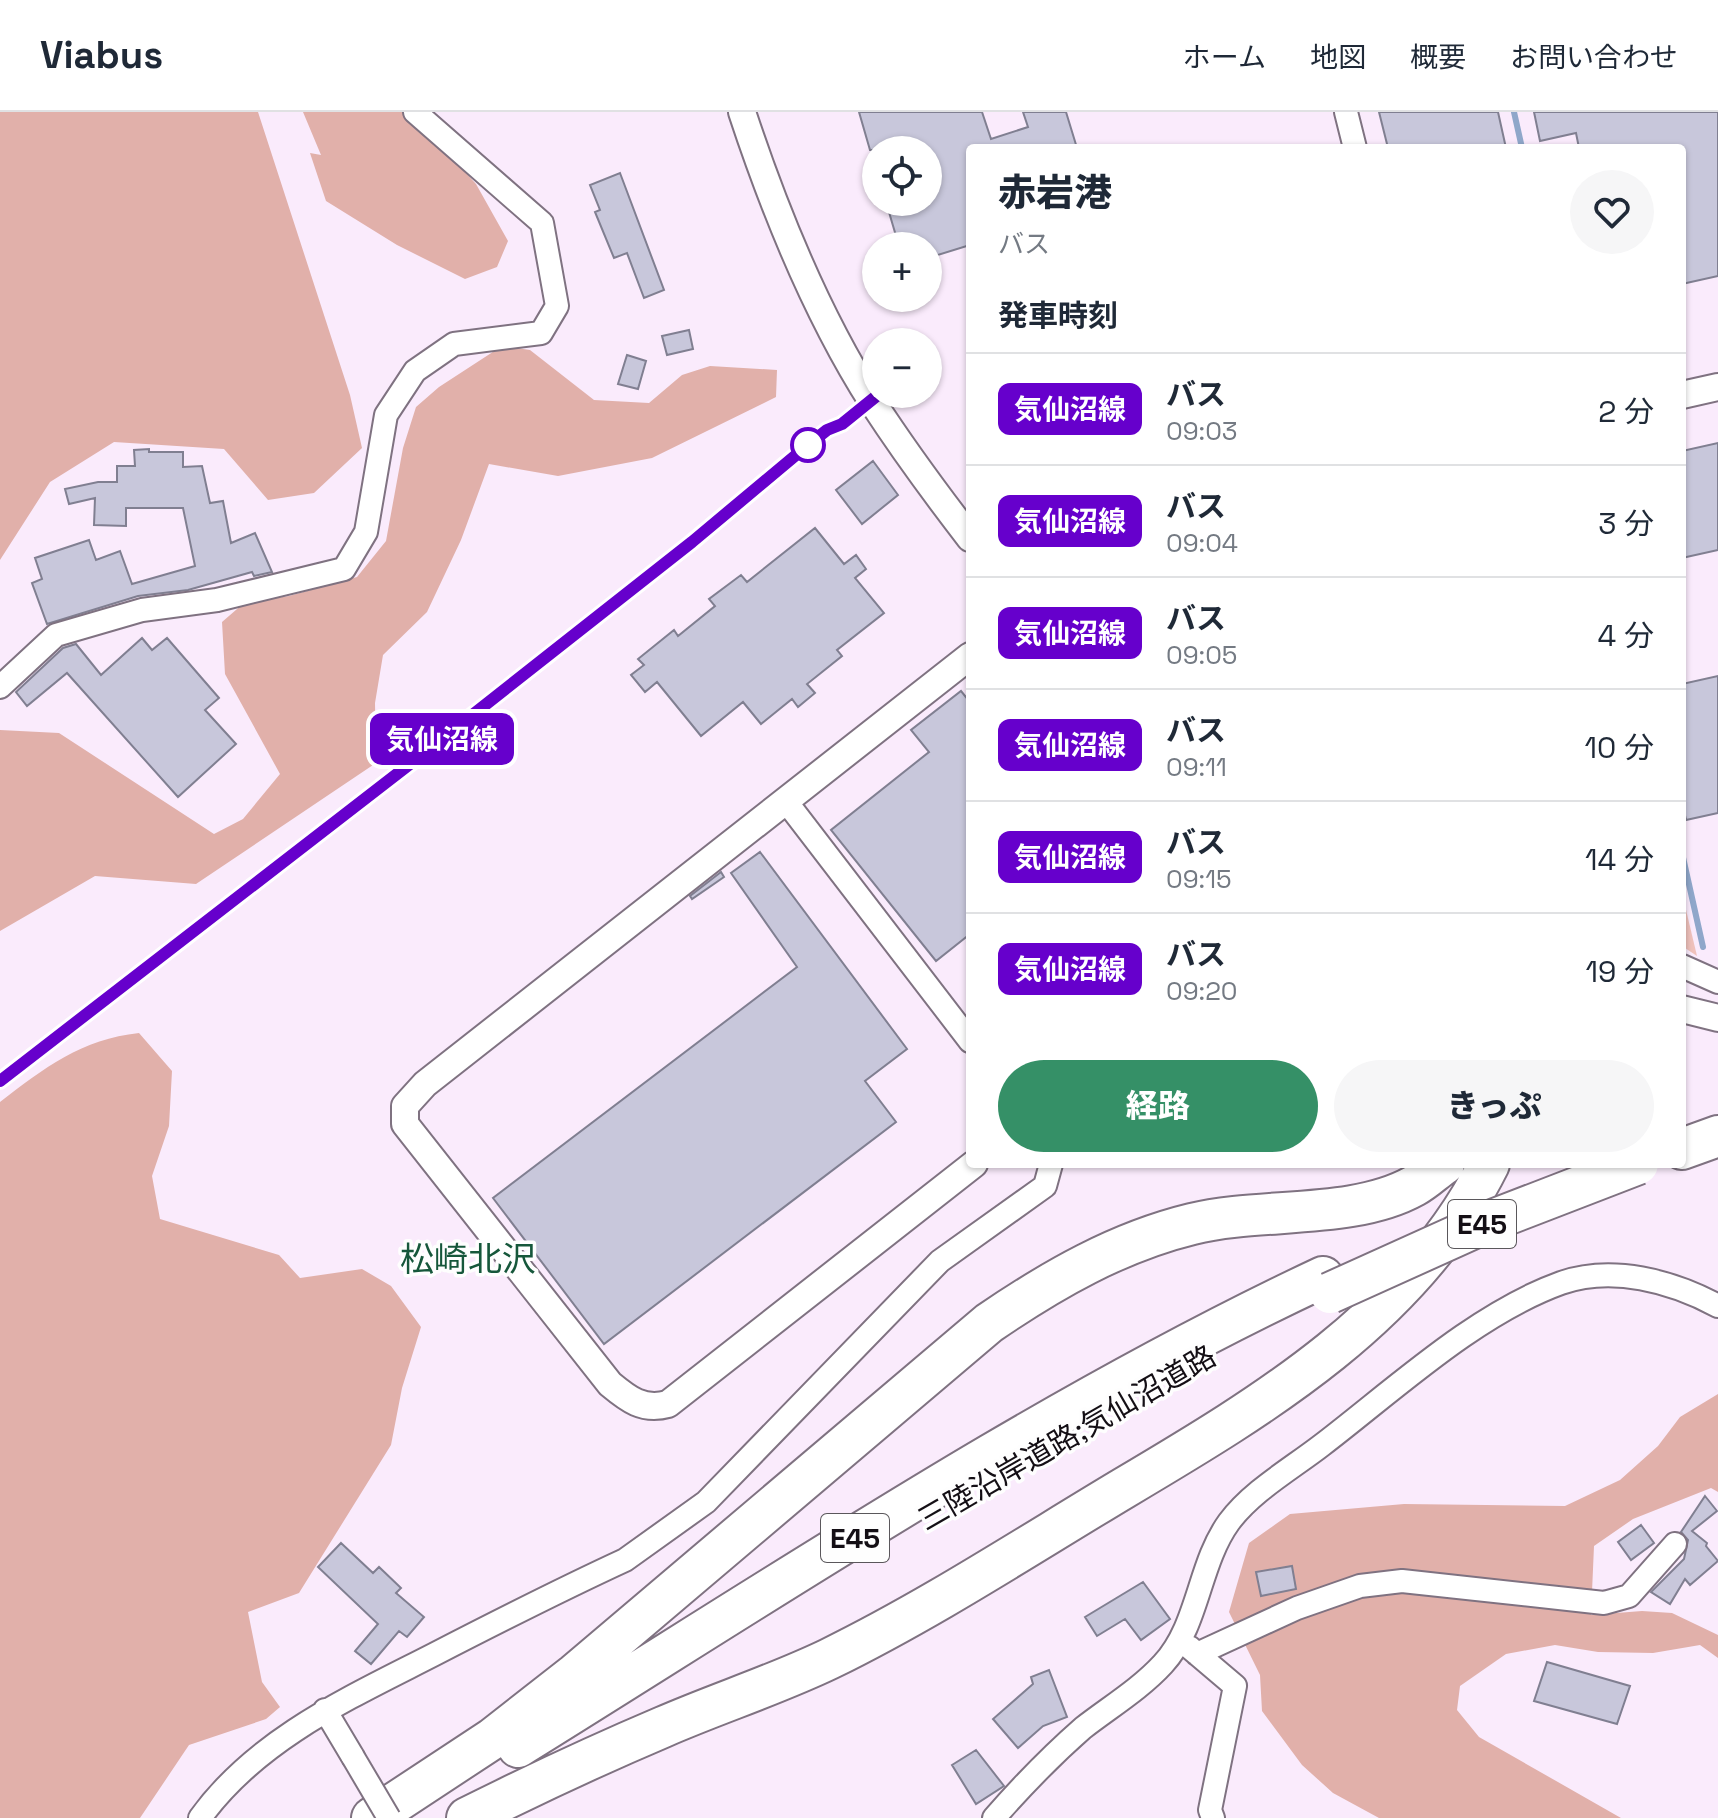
<!DOCTYPE html>
<html lang="ja">
<head>
<meta charset="utf-8">
<style>
	body { margin:0; font-family:"Space Grotesk","Noto Sans JP",sans-serif; background:#f6f6f7; color:#1f2937; height:100vh; display:flex; flex-direction:column; font-size:30px; white-space:nowrap }
	* { box-sizing:border-box; margin:0 }
	p { font-size:26px; color:#747a83 }
	.icon { flex:none; width:44px; height:44px; fill:none; stroke:currentColor; stroke-width:2; stroke-linecap:round; stroke-linejoin:round }
	.map { position:relative; flex:1; overflow:hidden }
	.side { position:absolute; left:966px; top:32px; width:720px; height:1024px; display:flex; flex-direction:column; background:#fff; border-radius:8px; box-shadow:0 2px 6px #0004 }
	.side>* { flex:none }
	.badge { padding:0 16px; border-radius:12px; font-size:28px; line-height:52px }
	.fabs { position:absolute; left:862px; top:24px; display:grid; gap:16px }
	.fabs a { display:grid; place-items:center; width:80px; height:80px; border-radius:50%; background:#fff; box-shadow:0 2px 6px #0004; font-size:40px }
	.map>.badge { position:absolute; translate:-50% -50%; box-shadow:0 0 0 4px #fff }
	h2 { padding:0 32px; font-size:30px; line-height:72px }
	.round { display:grid; place-items:center; flex:none; width:84px; height:84px; border-radius:42px; background:#f6f6f7 }
	.headline { display:flex; align-items:center; justify-content:space-between; height:136px; padding:0 32px }
	h1 { font-size:38px; font-weight:800; line-height:60px }
	.primary-button { display:flex; gap:16px; margin-top:auto; padding:16px 32px }
	.primary-button a { flex:1; height:92px; border-radius:48px; background:#359067; color:#fff; font-size:32px; font-weight:800; line-height:92px; text-align:center }
	.primary-button a+a { background:#f6f6f7; color:#1f2937 }
	ul { padding:0; list-style:none }
	li { display:flex; align-items:center; gap:24px; height:112px; padding:0 32px; border-top:2px solid #e0e1e3 }
	li div { flex:1 }
	li b { display:block; font-size:30px }
	li em { font-style:normal }
	li .badge { min-width:88px; font-weight:700; text-align:center }
	header { display:flex; align-items:center; gap:48px; box-sizing:border-box; height:112px; padding:0 40px; background:#fff; border-bottom:2px solid #e0e1e3 }
	header strong { font-size:38px }
	nav { display:flex; gap:44px; margin-inline-start:auto; font-size:28px }
	.map>svg:first-child { display:block }
	.green { fill:#efc1bb }
	.forest { fill:#e1b0aa }
	.lines { fill:none; stroke-linecap:round; stroke-linejoin:round }
	.stream { stroke:#8fa7ca; stroke-width:6 }
	.building { fill:#c8c7db; stroke:#807f91; stroke-width:2 }
	.minor-casing { stroke:#7f7281; stroke-width:26 }
	.tertiary-casing { stroke:#7f7281; stroke-width:30 }
	.motorway-casing { stroke:#7f7281; stroke-width:44 }
	.minor { stroke:#fff; stroke-width:22 }
	.tertiary { stroke:#fff; stroke-width:26 }
	.motorway { stroke:#fff; stroke-width:40 }
	.minor-bridge-casing { stroke:#7f7281; stroke-width:26; stroke-linecap:butt }
	.motorway-bridge-casing { stroke:#7f7281; stroke-width:44; stroke-linecap:butt }
	.minor-bridge { stroke:#fff; stroke-width:22 }
	.motorway-bridge { stroke:#fff; stroke-width:40 }
	.line-casing { stroke:#fff; stroke-width:18 }
	.line { stroke:#60c; stroke-width:12 }
	.stop-dot { fill:#fff; stroke:#60c; stroke-width:4 }
	.labels { text-anchor:middle; stroke-width:7; stroke-linejoin:round; paint-order:stroke }
	.shield { fill:#fefefe; stroke:#5a575b; stroke-width:2 }
	.shield-label { font-size:28px; font-weight:bold; fill:#140f15 }
	.street-label { font-size:30px; fill:#140f15; stroke:#fefefe }
	.quarter-label { font-size:34px; fill:#16573b; stroke:#fefefe }
</style>
</head>
<body>
<header>
<strong>Viabus</strong>
<nav><a>ホーム</a><a>地図</a><a>概要</a><a>お問い合わせ</a></nav>
</header>
<div class="map">
<svg width="1718" height="1706" viewBox="0 0 1718 1706">
	<rect width="100%" height="100%" fill="#faebfc"/>
	<path class="green" d="M1682,781l15,63 -15,-10z"/>
	<path class="forest" d="M0,0h258l92,283 12,53 -48,45 -46,7 -44,-51 -110,-7 -64,40 -50,78z
		M303,0h107l66,72 32,57 -11,26 -32,12 -68,-34 -71,-44 -16,-48 11,2z
		M502,234l28,4 64,50 55,3 33,-28 28,-9 67,4 -1,27 -124,61 -94,18 -69,-12 -28,76 -34,72 -44,43 -8,48 1,60 -180,121 -101,-8 -95,55v-201l59,3 155,101 29,-15 37,-45 -55,-100 -3,-52 22,-19 45,-7 68,-19 29,-36 17,-93 13,-41 23,-20z
		M139,921l33,38 -3,55 -17,50 8,43 119,36 21,23 62,-9 29,17 30,41 -19,61 -11,57 -92,148 -51,19 14,70 18,25 -14,12 -77,26 -49,73h-140v-716c44,-34 82,-63 139,-69z
		M1718,1282v98l-7,-4 -78,31 -39,27 -3,69 51,-4 30,2 46,22v23l-18,-13 -47,8 -55,-1 -43,-7 -49,9 -46,32 -3,24 22,27 142,81h-242l-46,-25 -31,-28 -40,-54 -2,-36 -31,-63 20,-69 41,-29 114,-10 161,2 55,-26 38,-34 22,-29z"/>
	<g class="lines">
		<path class="stream" d="M1514,0l8,36
			M1682,741l21,94"/>
	</g>
	<path class="building" d="M859,0h123l9,27 37,-12 -5,-15h43l11,36h-107v97l-42,13v-12h-29l-13,-44h42v-52h-58z
		M1379,0h119l8,36h-118z
		M1534,0h184v164l-36,8v-136h-103l-3,-15 -36,8z
		M620,61l44,117 -20,8 -17,-45 -13,5 -19,-46 5,-2 -10,-25z
		M689,218l4,19 -26,6 -5,-19z
		M627,243l19,6 -8,28 -20,-5z
		M1718,331v107l-36,8v-107z
		M149,337v3h34v15l19,-1 8,37 13,-2 8,42 24,-10 17,39 -18,4 -2,-4 -64,18 -50,6 -91,28 -15,-41 10,-4 -7,-21 54,-18 7,20 24,-9 12,33 63,-18 -12,-58h-57v18l-32,-1 1,-27 -26,6 -4,-15 33,-7h19v-16h18l-1,-16z
		M873,349l25,34 -36,29 -26,-34z
		M815,416l29,36 12,-9 10,14 -11,9 29,35 -47,37 5,6 -35,28 8,9 -17,14 -6,-8 -31,25 -18,-22 -42,34 -44,-54 -12,10 -14,-17 13,-10 -6,-6 36,-29 4,6 37,-30 -6,-7 32,-24 6,7z
		M142,526l10,12 15,-12 52,60 -14,12 31,34 -58,53 -111,-124 -40,33 -11,-14 47,-44 13,-4 25,31z
		M1718,564v137l-32,7 -4,-19v-117z
		M961,579l9,11v232l-34,27 -105,-131 98,-78 -18,-22z
		M760,740l147,197 -42,32 31,41 -292,222 -111,-146 304,-231 -66,-94z
		M721,760l3,5 -32,22 -2,-3z
		M1705,1384l12,15 -25,20 15,12 -1,3 12,15 -28,24 -5,-6 -15,25 -19,-12 33,-33 4,-19 -7,-8z
		M1641,1413l13,18 -23,17 -13,-18z
		M341,1431l32,30 6,-6 22,21 -5,5 28,24 -17,20 -8,-6 -28,33 -16,-13 23,-27 -60,-57z
		M1292,1454l4,23 -35,7 -5,-24z
		M1143,1470l27,37 -29,21 -16,-21 -28,17 -12,-19z
		M1547,1550l83,24 -13,38 -83,-23z
		M1049,1558l18,47 -24,9 -25,22 -25,-29 40,-35 -2,-7z
		M976,1638l28,36 -28,18 -24,-39z"/>
	<g class="lines">
		<g class="minor-casing">
			<path id="minor" d="M1346,0l9,36
				M0,575l56,-52 86,-25 75,-10 127,-31 22,-37 20,-117 29,-44 39,-27 87,-11 16,-27 -15,-83 -127,-111
				M785,688l185,241
				M1682,854l36,16
				M1189,1535l46,39 -25,124 3,8
				M1197,1542l100,-46 63,-22 42,-5 202,22 25,-7 46,-52
				M325,1598l28,47
				M200,1706c57,-79 149,-120 233,-163 64,-33 127,-65 192,-95l81,-58 234,-241 105,-75 6,-22
				M994,1706c28,-32 57,-62 89,-90 27,-21 57,-39 80,-64 36,-39 35,-99 66,-142 23,-31 62,-53 93,-77 72,-55 153,-131 239,-162 51,-18 111,-2 157,23"/>
		</g>
		<g class="tertiary-casing">
			<path id="tertiary" d="M742,0c33,100 74,202 131,291 30,46 63,91 97,135
				M1682,283l36,-8
				M970,544l-545,428 -20,22v18l205,260c18,15 33,27 58,20l306,-240
				M1682,897l36,9"/>
		</g>
		<g class="motorway-casing">
			<path id="motorway" d="M1682,1037l36,-13
				M518,1635c263,-163 524,-338 805,-470
				M372,1706l120,-79 83,-65 414,-351c63,-43 129,-81 203,-99 68,-17 161,-4 222,-38 11,-6 20,-15 30,-22
				M467,1706c64,-32 130,-63 196,-91 55,-24 112,-42 166,-68 102,-50 198,-113 295,-171 140,-83 290,-173 365,-324"/>
		</g>
		<use href="#minor" class="minor"/>
		<use href="#tertiary" class="tertiary"/>
		<use href="#motorway" class="motorway"/>
		<g class="minor-bridge-casing">
			<path id="minor-bridge" d="M353,1645l36,61"/>
		</g>
		<g class="motorway-bridge-casing">
			<path id="motorway-bridge" d="M1330,1181l155,-70 153,-59"/>
		</g>
		<use href="#minor-bridge" class="minor-bridge"/>
		<use href="#motorway-bridge" class="motorway-bridge"/>
	</g>
	<g class="lines">
		<g class="line-casing">
			<path id="line" d="M0,969l428,-331 264,-208 116,-97 19,-15 15,-6 37,-30"/>
		</g>
		<use href="#line" class="line"/>
	</g>
	<circle class="stop-dot" cx="808" cy="333" r="16"/>
	<g class="labels">
		<g class="shield">
			<rect x="1448" y="1088" width="68" height="48" rx="6"/>
			<rect x="821" y="1402" width="68" height="48" rx="6"/>
		</g>
		<g class="shield-label">
			<text x="1482" y="1122">E45</text>
			<text x="855" y="1436">E45</text>
		</g>
		<g class="street-label">
			<text transform="translate(1067 1326) rotate(-30)" y="10">三陸沿岸道路;気仙沼道路</text>
		</g>
		<g class="quarter-label">
			<text x="468" y="1159">松崎北沢</text>
		</g>
	</g>
</svg>
<div class="fabs">
<a><svg class="icon" aria-label="locate" viewBox="0 0 24 24"><circle cx="12" cy="12" r="6"/><path d="M12 2v4M12 18v4M2 12h4M18 12h4"/></svg></a>
<a>+</a>
<a>−</a>
</div>
<b class="badge" style="left:442px;top:627px;background:#60c;color:#fff">気仙沼線</b>
<section class="side">
<div class="headline"><div><h1>赤岩港</h1><p>バス</p></div><a class="round"><svg class="icon" aria-label="heart" viewBox="0 0 24 24"><path d="M12 20l-8-8c-3-5 5-10 8-4 3-6 11-1 8 4z"/></svg></a></div>
<h2>発車時刻</h2>
<ul>
<li><span class="badge" style="background:#60c;color:#fff">気仙沼線</span><div><b>バス</b><p>09:03</p></div><em>2 分</em></li>
<li><span class="badge" style="background:#60c;color:#fff">気仙沼線</span><div><b>バス</b><p>09:04</p></div><em>3 分</em></li>
<li><span class="badge" style="background:#60c;color:#fff">気仙沼線</span><div><b>バス</b><p>09:05</p></div><em>4 分</em></li>
<li><span class="badge" style="background:#60c;color:#fff">気仙沼線</span><div><b>バス</b><p>09:11</p></div><em>10 分</em></li>
<li><span class="badge" style="background:#60c;color:#fff">気仙沼線</span><div><b>バス</b><p>09:15</p></div><em>14 分</em></li>
<li><span class="badge" style="background:#60c;color:#fff">気仙沼線</span><div><b>バス</b><p>09:20</p></div><em>19 分</em></li>
</ul>
<div class="primary-button"><a>経路</a><a>きっぷ</a></div>
</section>
</div>
</body>
</html>
